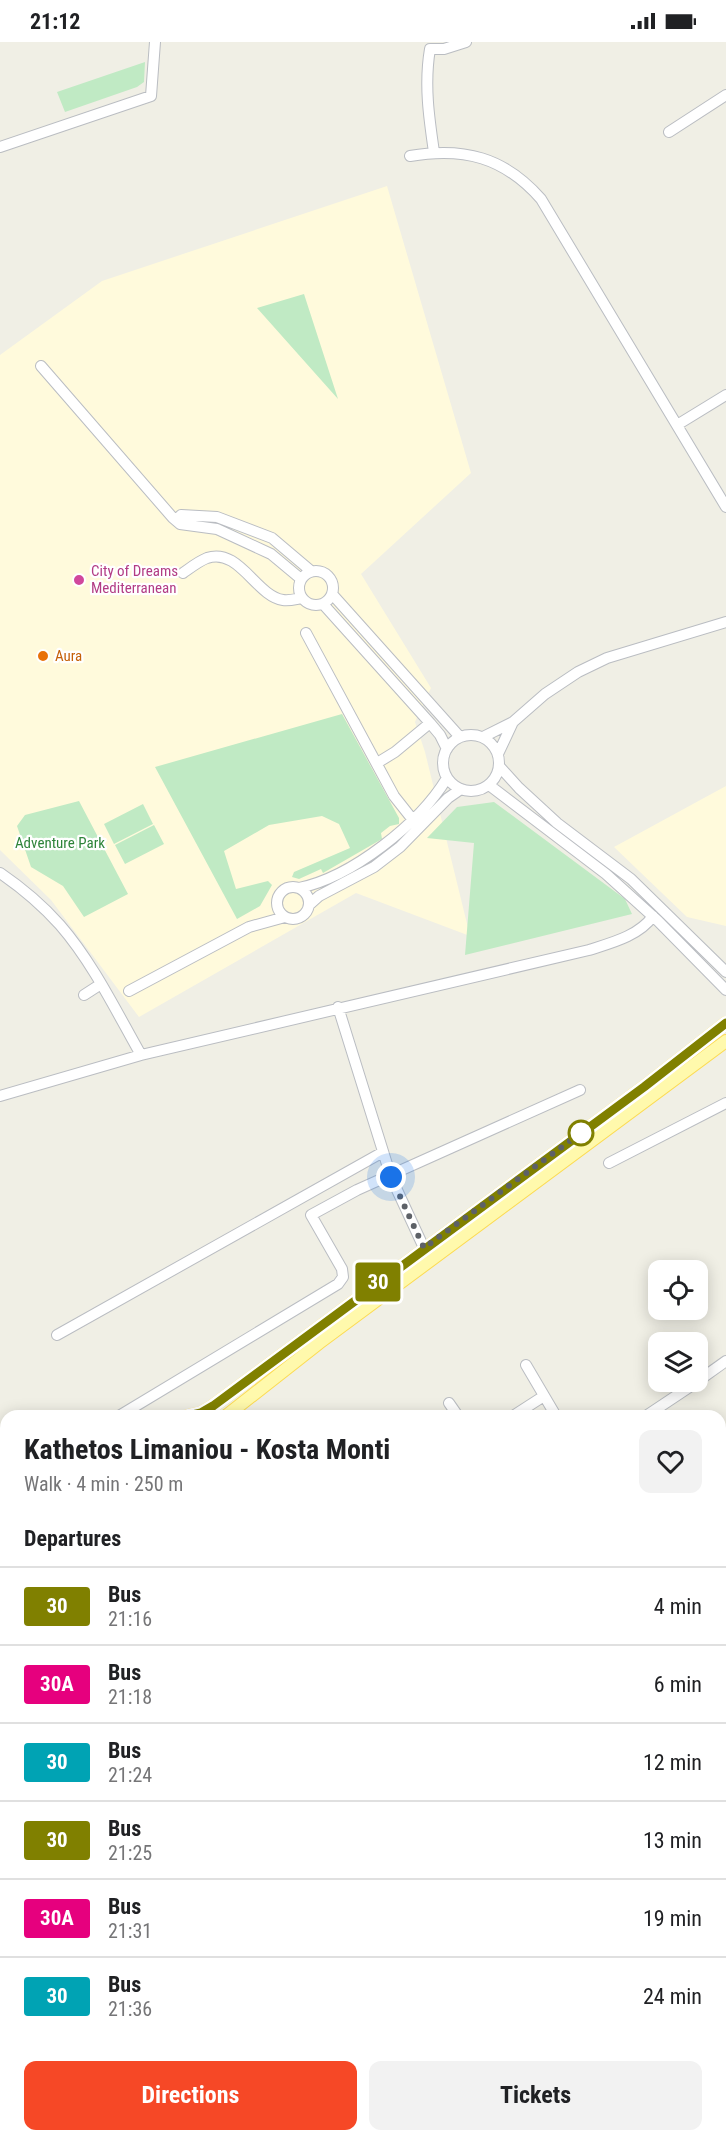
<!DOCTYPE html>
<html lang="en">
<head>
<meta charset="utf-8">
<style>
	body { margin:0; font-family:"Roboto Condensed",sans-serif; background:#f2f2f2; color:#202124; height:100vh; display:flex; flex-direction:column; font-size:22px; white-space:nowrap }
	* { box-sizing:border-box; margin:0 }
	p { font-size:20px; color:#757577 }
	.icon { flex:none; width:33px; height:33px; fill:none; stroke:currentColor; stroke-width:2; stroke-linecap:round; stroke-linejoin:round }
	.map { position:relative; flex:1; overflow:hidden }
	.drawer { position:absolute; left:0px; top:1368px; width:726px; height:732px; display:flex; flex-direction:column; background:#fff; border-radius:18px 18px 0 0; box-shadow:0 3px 15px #0003 }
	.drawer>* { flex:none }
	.badge { padding:0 12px; border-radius:4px; font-size:21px; line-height:39px }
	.fabs { position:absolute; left:648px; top:1218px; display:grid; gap:12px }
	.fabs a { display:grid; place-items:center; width:60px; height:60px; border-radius:12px; background:#fff; box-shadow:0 3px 15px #0003; font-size:30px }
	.you { position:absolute; width:30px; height:30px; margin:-15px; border:4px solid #fff; border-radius:50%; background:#1a73e8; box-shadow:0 0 0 9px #1a73e833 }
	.map>.badge { position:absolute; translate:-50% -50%; box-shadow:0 0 0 3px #fff }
	h2 { padding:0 24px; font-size:22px; line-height:54px }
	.round { display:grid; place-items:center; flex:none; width:63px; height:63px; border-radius:12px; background:#f2f2f2 }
	.head { display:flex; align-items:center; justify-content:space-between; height:102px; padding:0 24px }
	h1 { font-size:28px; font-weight:700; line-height:45px }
	.primary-button { display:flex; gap:12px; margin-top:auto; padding:12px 24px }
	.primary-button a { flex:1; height:69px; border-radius:12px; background:#f64826; color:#fff; font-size:24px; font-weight:700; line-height:69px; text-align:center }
	.primary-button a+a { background:#f2f2f2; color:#202124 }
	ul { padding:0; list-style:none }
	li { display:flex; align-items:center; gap:18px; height:78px; padding:0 24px; border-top:2px solid #e0e0e0 }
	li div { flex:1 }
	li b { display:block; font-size:22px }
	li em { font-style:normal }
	li .badge { min-width:66px; font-weight:700; text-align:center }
	.status { display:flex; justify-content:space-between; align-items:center; height:42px; padding:0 30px; background:#fff; direction:ltr }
	.status svg { height:16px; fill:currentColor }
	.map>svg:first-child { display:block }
	.commercial { fill:#fffadc }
	.industrial { fill:#e4e2dd }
	.green { fill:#c0eac4 }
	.water { fill:#a7d1ff }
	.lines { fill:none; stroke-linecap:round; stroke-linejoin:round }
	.stream { stroke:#a7d1ff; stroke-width:2 }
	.minor-casing { stroke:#babdc2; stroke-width:12 }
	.major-casing { stroke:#fcdb53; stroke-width:14 }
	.minor { stroke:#fff; stroke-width:10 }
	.major { stroke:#fff9ac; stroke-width:12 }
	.line-casing { stroke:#fff; stroke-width:14 }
	.line { stroke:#808000; stroke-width:9 }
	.walk { stroke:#5d6167; stroke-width:6; stroke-dasharray:0 10.8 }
	.hotel-dot { fill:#d1479c; stroke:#fff; stroke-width:2 }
	.food-dot { fill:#e8710a; stroke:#fff; stroke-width:2 }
	.stop-dot { fill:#fff; stroke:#808000; stroke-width:3 }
	.labels { text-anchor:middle; stroke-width:4.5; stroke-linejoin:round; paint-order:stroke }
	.hotel-label { font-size:15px; fill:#b23c85; stroke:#fff; text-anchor:start }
	.food-label { font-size:15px; fill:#c56008; stroke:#fff; text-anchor:start }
	.park-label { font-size:15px; fill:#2e843a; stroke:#fff }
</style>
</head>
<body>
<div class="status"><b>21:12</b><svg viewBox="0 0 49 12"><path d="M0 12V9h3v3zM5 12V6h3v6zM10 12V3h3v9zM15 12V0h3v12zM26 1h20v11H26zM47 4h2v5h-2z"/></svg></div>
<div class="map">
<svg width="726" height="2100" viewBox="0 0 726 2100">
	<rect width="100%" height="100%" fill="#f0efe5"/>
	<path class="commercial" d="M387,144l84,287 -110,101 70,114 -16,34 10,30 45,184 -114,-43 -217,124 -88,-117 -51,-50v-495l102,-74z
		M726,744v140l-39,-9 -73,-70z"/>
	<path class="industrial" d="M6,1556v429l-6,-29v-395z
		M720,1904l6,2v194h-194l-1,-6h189z
		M31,2094h83l2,6h-84z"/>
	<path class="green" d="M145,20l-1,20 -7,5 -72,25 -8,-20z
		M304,252l34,105 -81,-91z
		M342,672l57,104v6l-9,2 -9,7 1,6 -59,34 -2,-4 -22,10 -7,-2 2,-5 56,-24 -11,-24 -17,-8 -53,9 -45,26 12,38 32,-8 4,4 -12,21 -23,13 -82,-152z
		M79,759l49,93 -44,23 -21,-31 -32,-19 -14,-41 8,-11z
		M494,760l131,97 7,15 -167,41 9,-112 -47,-5 30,-31z
		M143,762l10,20 -39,20 -10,-20z
		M154,783l10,19 -39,20 -10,-19z
		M0,2035l6,25v34h8l1,6h-15z"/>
	<path class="water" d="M114,2094h417l1,6h-416z"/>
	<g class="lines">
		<path class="stream" d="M0,1570l6,-5
			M720,1909l6,2"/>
		<g class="minor-casing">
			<path id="minor" d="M669,90l57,-37
				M0,105l151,-51 4,-54
				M434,110c-5,-34 -10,-68 -4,-103h14l22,-7
				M410,114c54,-9 94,1 131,43l185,308
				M41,324l132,152 7,6 37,5 54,25 30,25
				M677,383l49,-30
				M177,477l4,-4 36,2 55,21 39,33
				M299 546a17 17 0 1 1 34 0a17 17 0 1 1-34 0Z
				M183,531c7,-5 16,-12 24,-15 32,-11 49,38 76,42 6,1 13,-1 19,-2
				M332,552l128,143
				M323,562l107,119 10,12 7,14
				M306,591l88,163 19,24
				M443 721a28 28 0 1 1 56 0a28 28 0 1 1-56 0Z
				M483,695l30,-15 32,-28 33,-22 29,-14 119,-36
				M498,712l15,-32
				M377,721l18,-11 35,-29
				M499,724l20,22 38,35 74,56 95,93
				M489,743l117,89 52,47 68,69
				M0,831c22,15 42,32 60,52 33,38 56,86 81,130
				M277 861a16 16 0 1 1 32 0a16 16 0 1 1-32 0Z
				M299,846c53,-11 120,-64 148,-110
				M309,863l10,-9 55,-29 26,-20 48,-49 13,-9
				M129,949l120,-64 36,-10
				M84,953l17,-11
				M338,965l53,170 33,71
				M0,1054l141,-41 448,-105c22,-7 50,-14 64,-34
				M609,1121l117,-60
				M57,1293l326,-183
				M526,1323l30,51
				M698,1339l28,-20
				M449,1361l9,13
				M119,1374l219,-132 5,-7 -1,-8 -31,-54 46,-25 223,-100
				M513,1374l31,-20
				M646,1374l51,-34
				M720,1410l6,-4
				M720,1501l6,-5
				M0,1528l6,-5
				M0,1546l6,-5
				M720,1644l6,6
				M720,1816l6,3
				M720,1833l6,2"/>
		</g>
		<g class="major-casing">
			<path id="major" d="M188,1374l13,-3 12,-7 431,-319 82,-64
				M226,1374l93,-73 407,-302
				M720,1875l6,2
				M720,1892l6,2"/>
		</g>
		<use href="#minor" class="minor"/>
		<use href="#major" class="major"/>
	</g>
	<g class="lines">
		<g class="line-casing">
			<path id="line" d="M188,1374l13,-3 12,-7 431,-319 82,-64"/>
		</g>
		<use href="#line" class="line"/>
		<path class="walk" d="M391,1135l33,71 165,-121 -8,6"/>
	</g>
	<circle class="hotel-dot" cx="79" cy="538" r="6"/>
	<circle class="food-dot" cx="43" cy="614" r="6"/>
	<circle class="stop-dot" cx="581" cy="1091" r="12"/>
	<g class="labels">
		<g class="hotel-label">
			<text x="91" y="534">City of Dreams<tspan x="91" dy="17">Mediterranean</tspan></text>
		</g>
		<g class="food-label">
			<text x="55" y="619">Aura</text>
		</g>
		<g class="park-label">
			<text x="60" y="806">Adventure Park</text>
		</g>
	</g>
</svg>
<div class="fabs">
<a><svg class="icon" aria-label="locate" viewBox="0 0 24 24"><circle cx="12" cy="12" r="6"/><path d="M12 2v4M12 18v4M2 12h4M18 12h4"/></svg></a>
<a><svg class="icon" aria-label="layers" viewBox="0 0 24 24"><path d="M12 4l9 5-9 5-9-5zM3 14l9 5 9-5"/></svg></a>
</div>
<div class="you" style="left:391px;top:1135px"></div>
<b class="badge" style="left:378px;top:1240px;background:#808000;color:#fff">30</b>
<section class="drawer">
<div class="head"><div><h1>Kathetos Limaniou - Kosta Monti</h1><p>Walk · 4 min · 250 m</p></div><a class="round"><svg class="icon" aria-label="heart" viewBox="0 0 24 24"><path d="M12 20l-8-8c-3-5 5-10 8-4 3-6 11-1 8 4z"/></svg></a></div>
<h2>Departures</h2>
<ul>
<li><span class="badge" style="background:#808000;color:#fff">30</span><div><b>Bus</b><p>21:16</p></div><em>4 min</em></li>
<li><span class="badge" style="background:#e6007e;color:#fff">30A</span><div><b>Bus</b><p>21:18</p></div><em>6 min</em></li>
<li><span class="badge" style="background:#00a3b4;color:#fff">30</span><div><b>Bus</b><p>21:24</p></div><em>12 min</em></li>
<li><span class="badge" style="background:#808000;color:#fff">30</span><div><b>Bus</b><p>21:25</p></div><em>13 min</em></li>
<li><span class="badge" style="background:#e6007e;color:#fff">30A</span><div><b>Bus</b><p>21:31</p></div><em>19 min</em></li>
<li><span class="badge" style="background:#00a3b4;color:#fff">30</span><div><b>Bus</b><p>21:36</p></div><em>24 min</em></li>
</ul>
<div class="primary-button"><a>Directions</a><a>Tickets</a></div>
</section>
</div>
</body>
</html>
